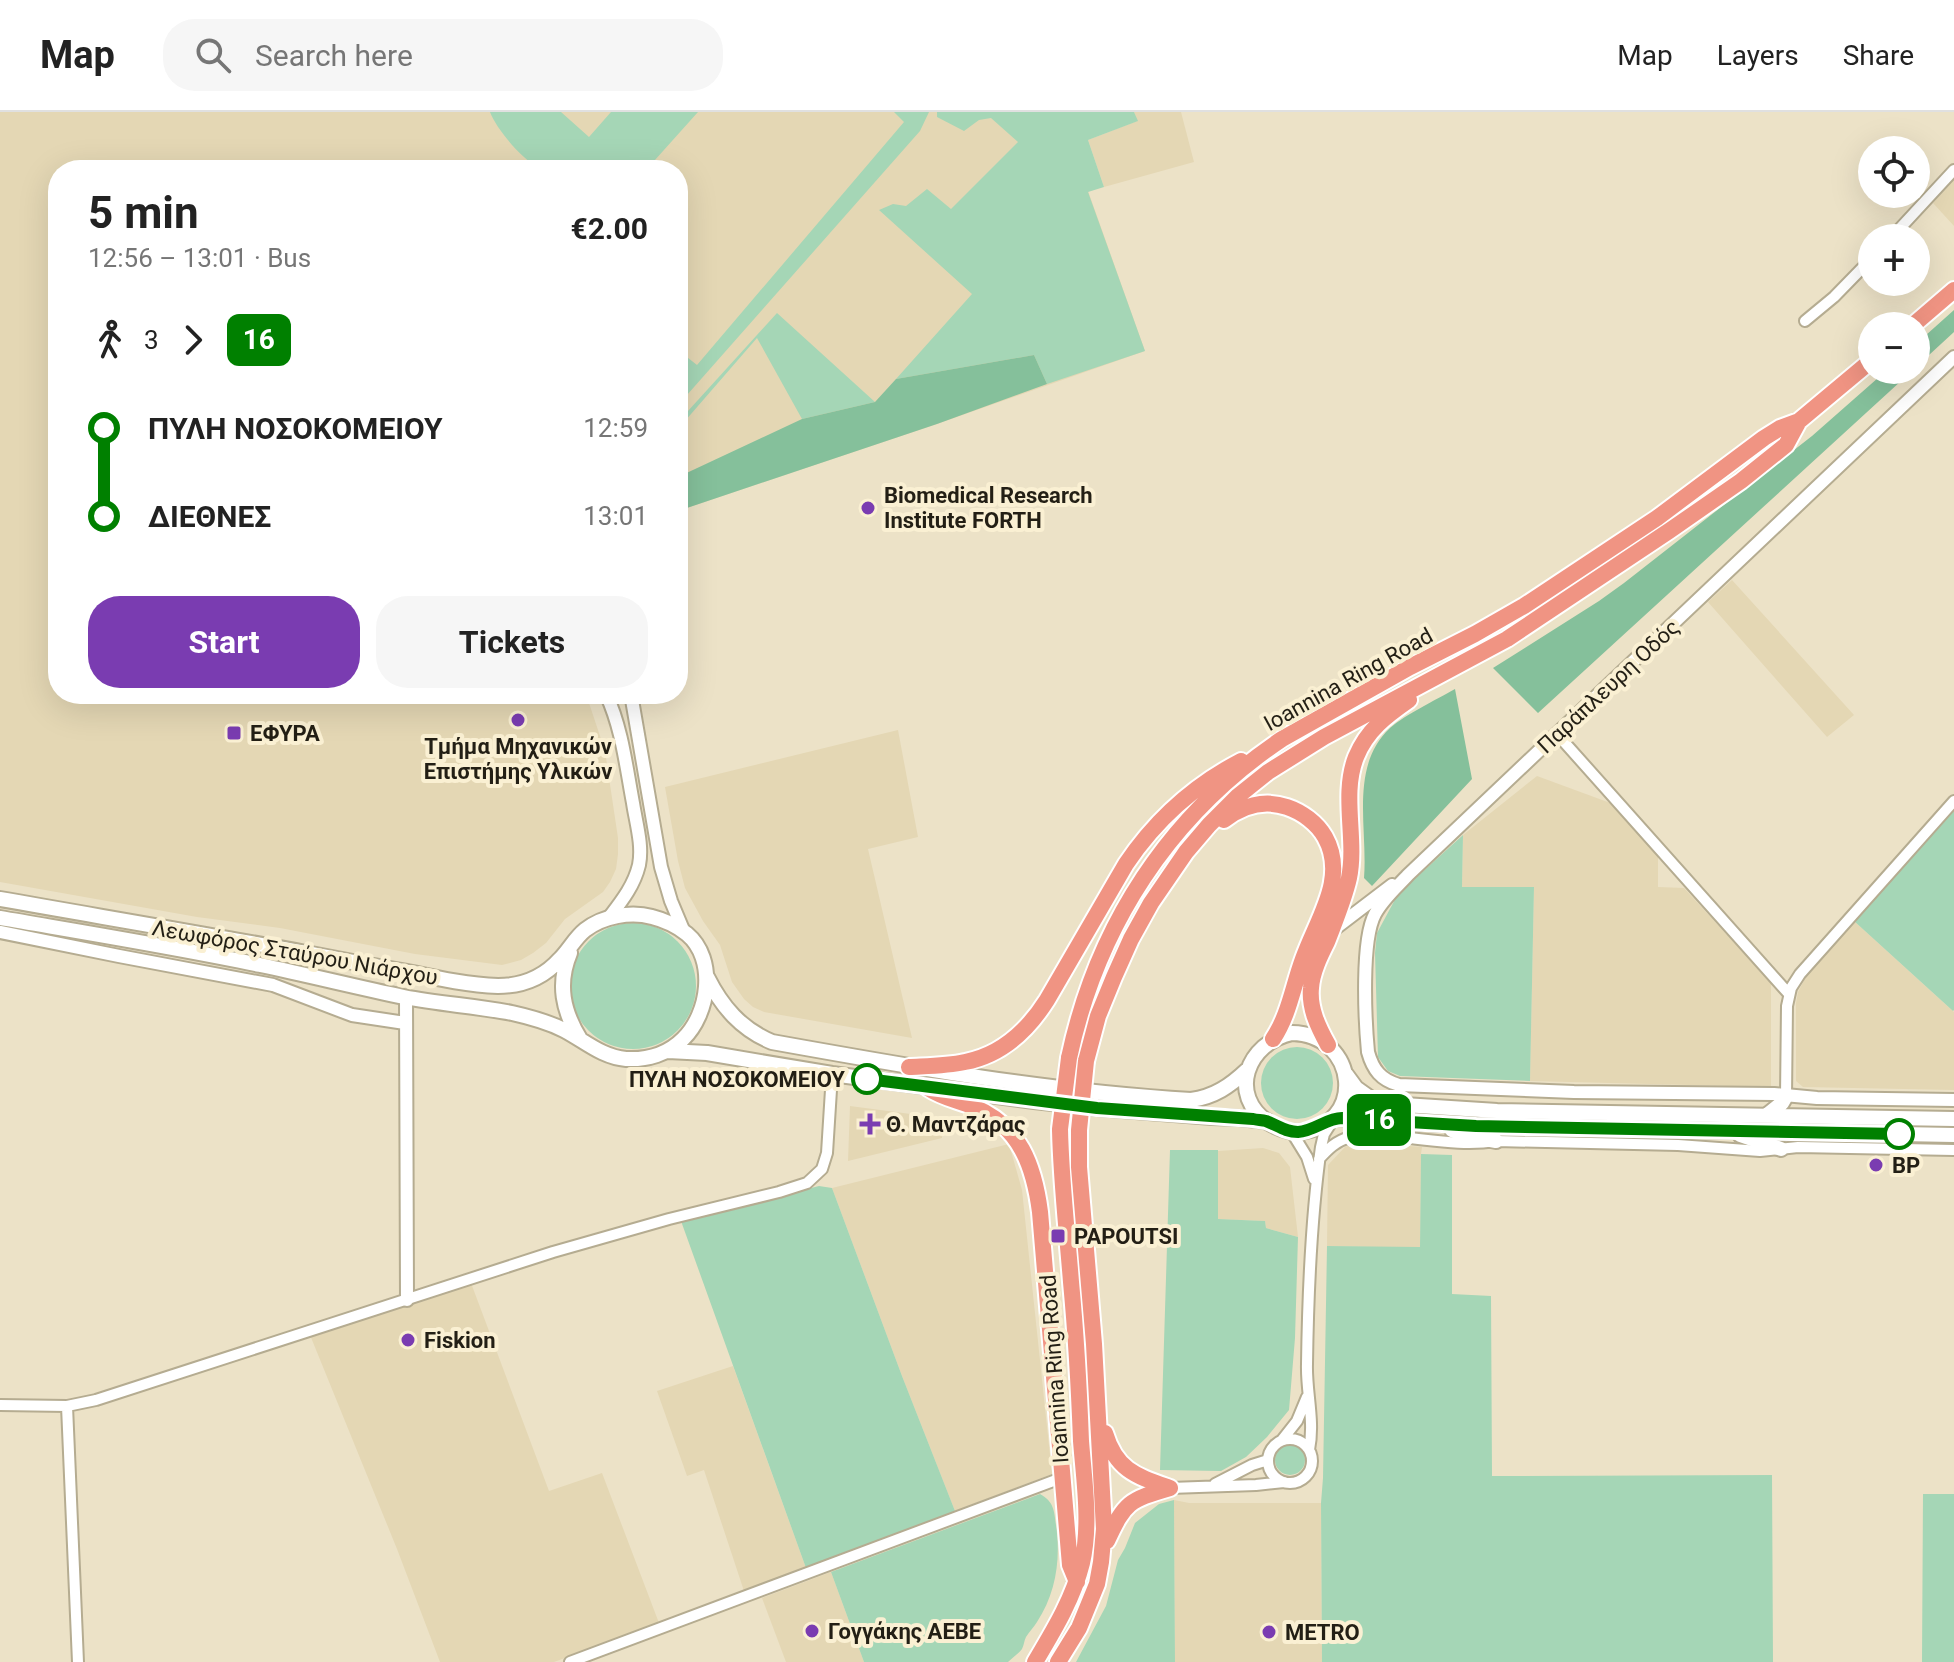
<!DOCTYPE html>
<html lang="en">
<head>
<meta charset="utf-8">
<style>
	body { margin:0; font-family:Roboto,sans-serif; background:#f6f6f6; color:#222; height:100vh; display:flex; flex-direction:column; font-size:30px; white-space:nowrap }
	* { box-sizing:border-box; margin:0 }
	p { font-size:26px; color:#767676 }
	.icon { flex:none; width:44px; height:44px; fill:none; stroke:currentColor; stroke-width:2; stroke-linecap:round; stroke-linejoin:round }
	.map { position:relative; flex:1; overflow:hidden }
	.panel { position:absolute; left:48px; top:48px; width:640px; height:544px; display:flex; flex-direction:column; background:#fff; border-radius:32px; box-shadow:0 8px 32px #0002 }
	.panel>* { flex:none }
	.badge { padding:0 16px; border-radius:12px; font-size:28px; line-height:52px }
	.controls { position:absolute; left:1858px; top:24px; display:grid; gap:16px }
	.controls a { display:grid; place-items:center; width:72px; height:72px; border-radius:50%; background:#fff; box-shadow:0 8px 32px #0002; font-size:40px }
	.map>.badge { position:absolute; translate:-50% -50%; box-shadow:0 0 0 4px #fff }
	.legs { display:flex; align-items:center; gap:12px; height:88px; padding:0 40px; font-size:26px }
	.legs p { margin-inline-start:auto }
	.overview { display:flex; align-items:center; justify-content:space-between; height:136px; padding:0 40px }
	h1 { font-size:44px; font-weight:700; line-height:60px }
	.primary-button { display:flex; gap:16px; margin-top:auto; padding:16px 40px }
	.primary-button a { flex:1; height:92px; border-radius:32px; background:#7a3cb1; color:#fff; font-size:32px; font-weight:700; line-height:92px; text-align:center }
	.primary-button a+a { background:#f6f6f6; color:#222 }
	ul { padding:0 40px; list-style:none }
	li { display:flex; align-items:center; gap:28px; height:88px; font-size:30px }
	li i { display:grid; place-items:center; width:12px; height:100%; margin:0 10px; background:currentColor }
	li i::after { content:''; width:20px; height:20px; margin:-10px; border:6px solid; border-radius:50%; background:#fff }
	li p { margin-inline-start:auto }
	li:first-child i { background:linear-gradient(#0000 50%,currentColor 0) }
	li:last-child i { background:linear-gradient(currentColor 50%,#0000 0) }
	header { display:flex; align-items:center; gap:48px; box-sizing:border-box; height:112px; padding:0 40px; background:#fff; border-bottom:2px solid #e0e0e0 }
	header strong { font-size:38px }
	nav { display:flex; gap:44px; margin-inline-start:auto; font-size:28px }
	.search { width:560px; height:72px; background:#f6f6f6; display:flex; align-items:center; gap:20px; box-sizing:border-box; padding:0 28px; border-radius:32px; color:#767676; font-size:30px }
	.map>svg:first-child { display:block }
	.built { fill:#e4d7b4 }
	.green { fill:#a5d6b6 }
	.forest { fill:#85c09b }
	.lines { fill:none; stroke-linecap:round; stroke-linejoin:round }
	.minor-casing { stroke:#b5ac91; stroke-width:14 }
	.tertiary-casing { stroke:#b5ac91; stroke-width:16 }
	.secondary-casing { stroke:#b5ac91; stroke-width:18 }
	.trunk-casing { stroke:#fff; stroke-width:20 }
	.minor { stroke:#fff; stroke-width:10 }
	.tertiary { stroke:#fff; stroke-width:12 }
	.secondary { stroke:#fff; stroke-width:14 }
	.trunk { stroke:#f09483; stroke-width:16 }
	.trunk-bridge-casing { stroke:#fff; stroke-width:20; stroke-linecap:butt }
	.trunk-bridge { stroke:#f09483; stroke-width:16 }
	.line-1-casing { stroke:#fff; stroke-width:18 }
	.line-1 { stroke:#008000; stroke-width:12 }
	.poi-dot { fill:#7a3cb1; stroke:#faf0d3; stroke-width:3 }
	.stop-1-dot { fill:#fff; stroke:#008000; stroke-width:4 }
	.labels { text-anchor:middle; stroke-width:8; stroke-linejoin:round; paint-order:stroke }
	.poi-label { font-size:22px; font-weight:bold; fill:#231f15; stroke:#faf0d3; text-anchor:start }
	.street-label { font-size:22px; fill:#231f15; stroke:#faf0d3 }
	.stop-label { font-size:22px; font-weight:bold; fill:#231f15; stroke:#faf0d3; text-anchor:end }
</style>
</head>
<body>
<header>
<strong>Map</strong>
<div class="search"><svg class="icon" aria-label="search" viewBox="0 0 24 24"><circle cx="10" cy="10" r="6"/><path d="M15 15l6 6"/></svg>Search here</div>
<nav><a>Map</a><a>Layers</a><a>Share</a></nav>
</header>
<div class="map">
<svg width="1954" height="1550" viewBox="0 0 1954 1550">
	<rect width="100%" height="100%" fill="#ece2c7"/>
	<path class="built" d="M0,0h1060l85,239 -208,73 -259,87v-341h-620v524h528l19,57 13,87v16l-2,15 -6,13 -7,10 -38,27 -19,24 -13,10 -12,7 -19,5 -87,-11 -135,-26 -83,-11 -197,-35z
		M1134,0h47l13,50 -90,25 -16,-47 49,-19z
		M1954,67v47l-21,-23z
		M1732,468l122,135 -27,22 -119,-135z
		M898,618l20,107 -50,12 44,189 -148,-26 -11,-5 -9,-8 -12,-17 -12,-37 -17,-24 -18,-33 -7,-27 -13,-74z
		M1537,664l76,28 45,52v31l26,1 87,95v104l-241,-6 4,-193 -72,-1 1,-52z
		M1854,809l100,91v78l-151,-3 -7,-6v-78l2,-11 10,-19z
		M850,994l91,12 1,20 -94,23z
		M1358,1030l64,5 -1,7 -1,94 -93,-2 1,-81 17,-18z
		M1009,1032l13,46 30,284 -97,37 -53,-135 -70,-188z
		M1263,1036l16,5 11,14 8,70 -32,-9 -1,-7 -47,-2v-68z
		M471,1171l78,208 53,-18 57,150 -105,39h-114l-43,-113 -87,-214z
		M733,1254l73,202 -62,23 -40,-121 -17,6 -30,-85z
		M1174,1388l15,3h132l1,159h-147z
		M831,1460l33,90h-78l-24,-64z"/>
	<path class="green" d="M490,0h71l28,25 22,-25h87l-52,58c-17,0 -97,3 -107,-2 -17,-9 -42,-38 -49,-56z
		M894,0h35l-9,19 -233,264 -9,4v-49l19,15 207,-243z
		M937,0h197l4,9 -50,19 16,47 -16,5 57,159 -98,33 -13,-29 -138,24 76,-85 -93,-84 14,-6 13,2 21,-17 24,20 67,-67 -27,-24 -12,2 -15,11 -27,-14z
		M777,201l98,89 -73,17 -45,-81 -79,91v-7z
		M1954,699v199l-1,1 -99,-90z
		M1463,723l-1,52h72l-4,194 -130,-5 -12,-5 -10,-14 -3,-104 2,-20 21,-39z
		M570 874a63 63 0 1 1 126 0a63 63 0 1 1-126 0Z
		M1261 971a36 36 0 1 1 72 0a36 36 0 1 1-72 0Z
		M1170,1038h48v69l47,2 1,7 32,9 -3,101 -6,72 -22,27 -21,20 -25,14 -61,-1z
		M1421,1042l31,1v139l39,2 1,180 280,-1 1,187h-451l-1,-159 2,-25 4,-232 93,1z
		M819,1074l13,2 70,188 53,135 -149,57 -125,-347z
		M1275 1348a15 15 0 1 1 30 0a15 15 0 1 1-30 0Z
		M1040,1382c14,8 14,16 16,31 5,34 0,68 -19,97 -3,5 -8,10 -11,15 -2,4 -2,8 -4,12 -3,4 -10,9 -14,13h-144l-33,-90z
		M1923,1382h31v168h-32z
		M1174,1388l1,162h-99l30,-56 12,-46 7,-12 10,-25 24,-19z"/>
	<path class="forest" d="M1954,198v22l-38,35v-23z
		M1034,243l13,29 -110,40 -259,87v-34l124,-58 73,-17 21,-23z
		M1887,258h26l-375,343 -45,-45 106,-67 25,-18 188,-147z
		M1455,577l17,90 -100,107 -8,-8c4,-49 -15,-112 26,-150 16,-14 46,-28 65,-39z"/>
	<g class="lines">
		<g class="minor-casing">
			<path id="minor" d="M1891,126l63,-68
				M1805,209l29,-24 38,-39
				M1557,622l232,260
				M1786,984l1,-90 4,-18 9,-14 154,-173
				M1291,1019l16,26 7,22
				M1319,1047c9,-10 17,-18 31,-22 16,-5 34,-2 50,0 32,3 64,9 96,4l182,4 82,6 38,-4 156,3
				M0,1293l67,1 29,-6 457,-148 116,-33 110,-27 28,-9 15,-14 5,-16 5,-79
				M67,1294l11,256
				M1268 1349a22 22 0 1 1 44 0a22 22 0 1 1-44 0Z
				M1282,1328l15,-19 10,-24
				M1309,1338c6,-29 -3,-58 -2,-86 1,-73 4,-146 14,-217l3,-13 9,-14
				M1215,1372l37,-19 16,-5
				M1170,1376l86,-3 28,-3
				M570,1550l494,-185"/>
		</g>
		<g class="tertiary-casing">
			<path id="tertiary" d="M1954,245l-546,518c-11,12 -25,24 -33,39 -14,26 -10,106 -7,138 5,18 13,28 31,33l175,7 200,2 43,4 137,2
				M606,582c16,34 20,72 27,109 3,20 10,42 6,62 -5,21 -18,37 -31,54
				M631,582l30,173 10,34 13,31
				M1333,818l59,-45
				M0,820l119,24 154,29 79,30 53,8
				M406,885l1,303"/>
		</g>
		<g class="secondary-casing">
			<path id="secondary" d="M0,787c102,18 204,35 306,54 36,7 72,14 107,20 28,6 56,12 85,13 24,0 46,-9 62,-27 9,-9 15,-21 25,-29 18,-14 46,-19 67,-13 12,3 25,9 35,17 30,25 22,80 -4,105 -15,15 -36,21 -57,20 -24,-2 -41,-18 -62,-29 -16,-8 -34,-13 -52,-17 -36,-7 -72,-9 -108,-16 -48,-10 -96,-22 -144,-32 -86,-18 -173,-32 -260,-47
				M570,841c-13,31 -7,58 10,86
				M707,865c15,30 34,52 65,65 139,25 278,50 419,58 23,-3 39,-14 56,-30
				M1292,921c66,1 76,94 6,99 -10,0 -20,-4 -29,-9 -42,-28 -22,-80 23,-90z
				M668,939l39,2 125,21 202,27 63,7 115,9 27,1 28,3
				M1345,961l11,15 14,10 16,5 18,2 93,6 457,8
				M1767,1003l15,-12 4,-7
				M1335,1006l141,8 478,9
				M1452,1018l12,5 32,6
				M1740,1023l41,14"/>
		</g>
		<g class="trunk-casing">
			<path id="trunk" d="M1912,214l42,-36
				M1224,708c18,-14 40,-21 63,-13 15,5 30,16 38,30 23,41 -8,82 -22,122 -10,27 -14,56 -30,80
				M1328,933c-10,-18 -19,-37 -17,-57 1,-16 9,-32 16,-46 8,-21 17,-42 22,-64 8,-39 -8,-83 7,-121 11,-27 30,-41 53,-57
				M1069,946c28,-132 100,-243 213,-319l128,-72 65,-33 49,-28 133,-88 107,-80 16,-10 19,-7
				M1086,949l12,-45 16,-39 17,-38 20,-36 35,-51 23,-27 29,-29 30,-24 56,-35 183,-98 162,-108 72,-50 45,-36 13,-24 73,-61
				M909,955c19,-1 38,-1 56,-5 37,-7 63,-32 82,-62l79,-136c29,-43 69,-79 115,-103
				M928,976c15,10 30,12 46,19 46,19 60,59 66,105l30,353 7,17
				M1105,1321c11,37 31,43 65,55
				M1107,1429c18,-39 22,-41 63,-53
				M1035,1550c19,-32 38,-63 47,-99 9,-39 2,-83 -1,-122 -2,-53 -5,-106 -10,-159 -4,-52 -10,-102 -11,-153
				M1058,1550l21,-34 18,-44 4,-22 3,-33 -10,-185 -15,-177v-37"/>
		</g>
		<use href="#minor" class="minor"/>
		<use href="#tertiary" class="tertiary"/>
		<use href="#secondary" class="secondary"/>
		<use href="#trunk" class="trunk"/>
		<g class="trunk-bridge-casing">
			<path id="trunk-bridge" d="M1060,1017l9,-71
				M1079,1018l7,-69"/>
		</g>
		<use href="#trunk-bridge" class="trunk-bridge"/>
	</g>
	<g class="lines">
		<g class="line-1-casing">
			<path id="line-1" d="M867,967l230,29 156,11c4,1 9,1 13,2 11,4 19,11 32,11 16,-1 29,-14 44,-14l134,8 423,8"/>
		</g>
		<use href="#line-1" class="line-1"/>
	</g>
	<g class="poi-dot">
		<circle cx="868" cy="396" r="8"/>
		<circle cx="518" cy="608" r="8"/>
		<rect x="226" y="613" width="16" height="16" rx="4"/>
		<path d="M866 1000h8v8h8v8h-8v8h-8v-8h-8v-8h8z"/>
		<circle cx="1876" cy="1053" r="8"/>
		<rect x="1050" y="1116" width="16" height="16" rx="4"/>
		<circle cx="408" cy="1228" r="8"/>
		<circle cx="812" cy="1519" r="8"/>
		<circle cx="1269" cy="1520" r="8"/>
	</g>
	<g class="stop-1-dot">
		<circle cx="867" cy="967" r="14"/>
		<circle cx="1899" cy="1022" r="14"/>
	</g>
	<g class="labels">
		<g class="poi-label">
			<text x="884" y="391">Biomedical Research<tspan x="884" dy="25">Institute FORTH</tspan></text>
			<text x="250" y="629">ΕΦΥΡΑ</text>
			<text x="518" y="642" text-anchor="middle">Τμήμα Μηχανικών<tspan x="518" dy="25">Επιστήμης Υλικών</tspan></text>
			<text x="886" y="1020">Θ. Μαντζάρας</text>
			<text x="1892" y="1061">BP</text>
			<text x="1074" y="1132">PAPOUTSI</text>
			<text x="424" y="1236">Fiskion</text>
			<text x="828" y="1527">Γογγάκης ΑΕΒΕ</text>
			<text x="1285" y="1528">METRO</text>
		</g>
		<g class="street-label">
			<text transform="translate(1348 567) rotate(-29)" y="8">Ioannina Ring Road</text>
			<text transform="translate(1608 574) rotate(-43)" y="8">Παράπλευρη Οδός</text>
			<text transform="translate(295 840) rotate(10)" y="8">Λεωφόρος Σταύρου Νιάρχου</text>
			<text transform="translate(1054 1257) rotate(-94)" y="8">Ioannina Ring Road</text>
		</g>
		<g class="stop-label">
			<text x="845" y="975">ΠΥΛΗ ΝΟΣΟΚΟΜΕΙΟΥ</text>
		</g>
	</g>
</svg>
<div class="controls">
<a><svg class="icon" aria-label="locate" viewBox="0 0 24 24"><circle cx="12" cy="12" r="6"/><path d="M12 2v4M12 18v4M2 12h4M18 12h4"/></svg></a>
<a>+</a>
<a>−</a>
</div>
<b class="badge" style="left:1379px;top:1008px;background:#008000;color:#fff">16</b>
<section class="panel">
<div class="overview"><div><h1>5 min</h1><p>12:56 – 13:01 · Bus</p></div><b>€2.00</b></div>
<div class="legs"><svg class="icon" aria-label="walk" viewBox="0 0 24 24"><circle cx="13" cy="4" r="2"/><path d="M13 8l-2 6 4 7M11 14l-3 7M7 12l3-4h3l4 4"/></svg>3<svg class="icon" aria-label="forward" viewBox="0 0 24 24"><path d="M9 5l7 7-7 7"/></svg><b class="badge" style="background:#008000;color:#fff">16</b></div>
<ul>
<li><i style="color:#008000"></i><b>ΠΥΛΗ ΝΟΣΟΚΟΜΕΙΟΥ</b><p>12:59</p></li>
<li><i style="color:#008000"></i><b>ΔΙΕΘΝΕΣ</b><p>13:01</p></li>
</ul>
<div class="primary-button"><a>Start</a><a>Tickets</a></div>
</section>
</div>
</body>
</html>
